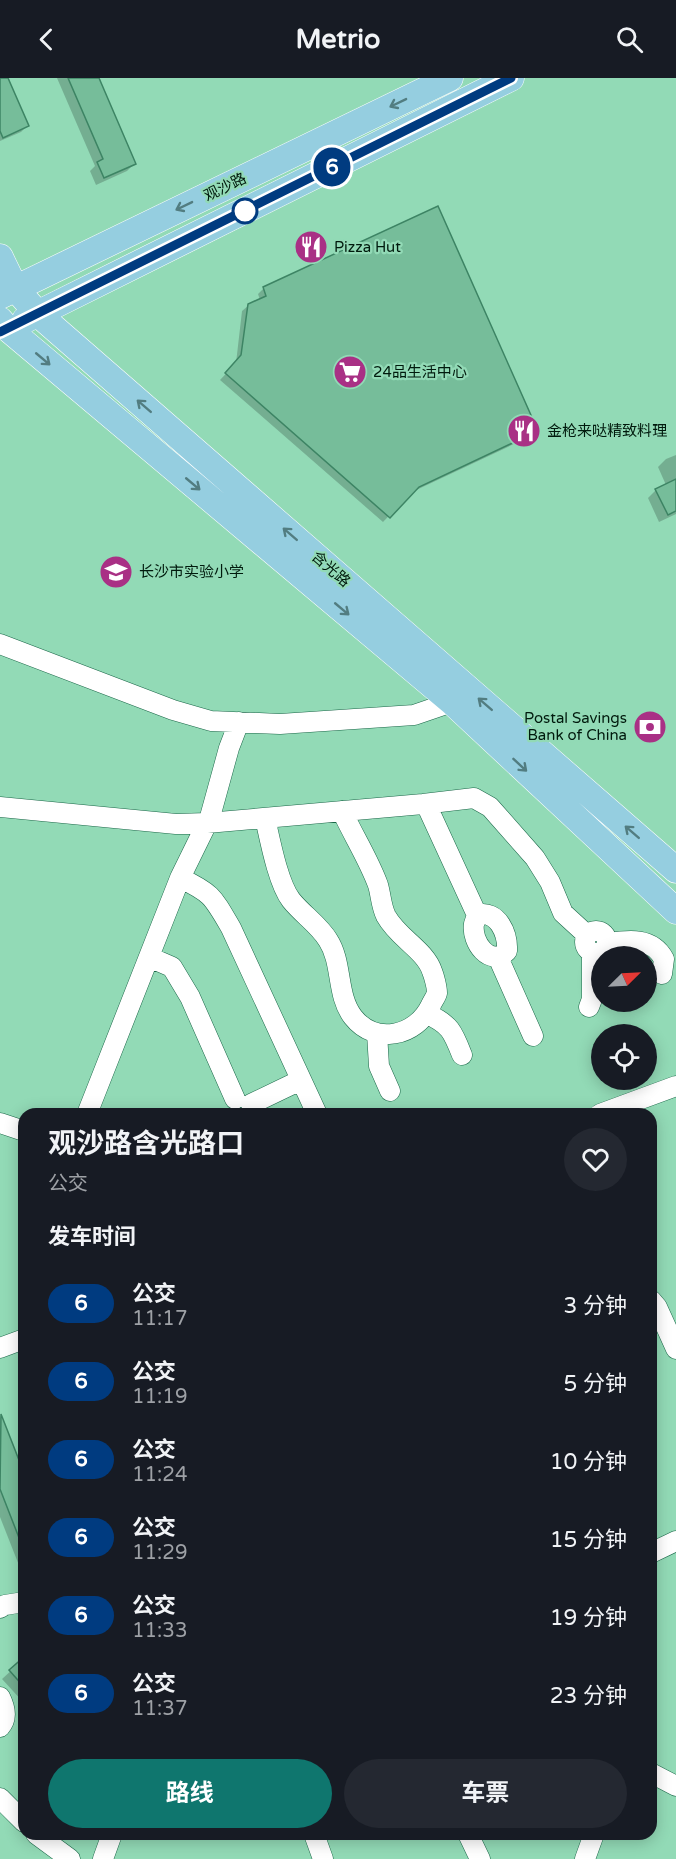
<!DOCTYPE html>
<html lang="zh">
<head>
<meta charset="utf-8">
<style>
	body { margin:0; font-family:"Varela Round","Noto Sans SC",sans-serif; background:#242831; color:#f1f3f6; height:100vh; display:flex; flex-direction:column; font-size:22px; white-space:nowrap }
	* { box-sizing:border-box; margin:0 }
	p { font-size:20px; color:#9ea1a6 }
	.icon { flex:none; width:33px; height:33px; fill:none; stroke:currentColor; stroke-width:2; stroke-linecap:round; stroke-linejoin:round }
	.map { position:relative; flex:1; overflow:hidden }
	.panel { position:absolute; left:18px; top:1030px; width:639px; height:732px; display:flex; flex-direction:column; background:#171b24; border-radius:18px; box-shadow:0 3px 15px #0003 }
	.panel>* { flex:none }
	.badge { padding:0 12px; border-radius:20px; font-size:21px; line-height:39px }
	.needle { width:39px; rotate:66deg }
	.buttons { position:absolute; left:591px; top:868px; display:grid; gap:12px }
	.buttons a { display:grid; place-items:center; width:66px; height:66px; border-radius:50%; background:#171b24; box-shadow:0 3px 15px #0003; font-size:30px }
	.map>.badge { position:absolute; translate:-50% -50%; box-shadow:0 0 0 3px #fff }
	h2 { padding:0 30px; font-size:22px; line-height:54px }
	.round { display:grid; place-items:center; flex:none; width:63px; height:63px; border-radius:32px; background:#242831 }
	.head { display:flex; align-items:center; justify-content:space-between; height:102px; padding:0 30px }
	h1 { font-size:28px; font-weight:700; line-height:45px }
	.button { display:flex; gap:12px; margin-top:auto; padding:12px 30px }
	.button a { flex:1; height:69px; border-radius:36px; background:#0f766e; color:#fff; font-size:24px; font-weight:700; line-height:69px; text-align:center }
	.button a+a { background:#242831; color:#f1f3f6 }
	ul { padding:0; list-style:none }
	li { display:flex; align-items:center; gap:18px; height:78px; padding:0 30px }
	li div { flex:1 }
	li b { display:block; font-size:22px }
	li em { font-style:normal }
	li .badge { min-width:66px; font-weight:700; text-align:center }
	header { display:flex; justify-content:space-between; align-items:center; height:78px; padding:0 30px; background:#171b24; font-size:27px; font-weight:700 }
	.map>svg:first-child { display:block }
	.shadow { fill:#0003 }
	.building { fill:#76bd9a; stroke:#3d8464; stroke-width:1.5 }
	.lines { fill:none; stroke-linecap:round; stroke-linejoin:round }
	.minor-casing { stroke:#1a6748; stroke-width:21 }
	.major-casing { stroke:#fff; stroke-width:27 }
	.minor { stroke:#fff; stroke-width:20 }
	.major { stroke:#95cee0; stroke-width:26 }
	.oneway { stroke:#527d81 }
	.line-casing { stroke:#fff; stroke-width:14 }
	.line { stroke:#003b80; stroke-width:9 }
	.stop-dot { fill:#fff; stroke:#003b80; stroke-width:3 }
	.labels { text-anchor:middle; stroke-width:4.5; stroke-linejoin:round; paint-order:stroke }
	.street-label { font-size:15px; fill:#001a0d; stroke:#92dab6 }
	.poi-label { font-size:15px; fill:#001a0d; stroke:#92dab6; text-anchor:start }
</style>
</head>
<body>
<header><svg class="icon" aria-label="back" viewBox="0 0 24 24"><path d="M15 5l-7 7 7 7"/></svg>Metrio<svg class="icon" aria-label="search" viewBox="0 0 24 24"><circle cx="10" cy="10" r="6"/><path d="M15 15l6 6"/></svg></header>
<div class="map">
<svg width="676" height="1781" viewBox="0 0 676 1781">
	<rect width="100%" height="100%" fill="#92dab6"/>
	<path class="shadow" d="M0,0h6l21,48 -6,6 -21,9z
		M57,0h41l37,85 -8,8 -31,14 -6,-14 5,-5z
		M264,210l273,142 -6,6 -119,56 -29,30 -163,-142 16,-17 6,-52 7,-6 11,-5 -2,-6z
		M676,377v59l-17,8 -11,-24 8,-8 10,-5 -8,-18 8,-8z
		M0,1338l24,61v101l-24,-61z
		M24,1581v44l-22,-24z"/>
	<path class="building" d="M0,0h8l21,48 -26,12 -3,-7z
		M68,0h31l37,86 -32,14 -7,-16 6,-3z
		M438,128l100,225 -119,56 -29,31 -165,-145 16,-18 7,-51 18,-8 -3,-9z
		M676,401v32l-8,4 -13,-26z
		M1,1336l23,59 -1,75 -23,-59z
		M24,1579v30l-15,-17z"/>
	<g class="lines">
		<g class="minor-casing">
			<path id="minor" d="M0,566l173,66 38,11 69,3 134,-9 38,-13
				M426,726l51,111c-1,3 -2,6 -3,9 -3,18 16,44 33,27 1,-17 -9,-42 -30,-36
				M0,729l176,17 31,-1 216,-19 51,-6 16,9 45,51 15,24 13,31 24,22
				M265,740c5,22 13,65 26,82 11,14 28,25 37,40 15,23 8,55 25,77 22,28 63,20 78,-12 1,-3 5,-8 6,-12 0,-6 -3,-17 -5,-22 -7,-21 -34,-33 -46,-55 -5,-10 -5,-21 -8,-31 -9,-25 -25,-50 -36,-74
				M180,800c32,15 33,19 51,50l86,186
				M585 864a11 11 0 1 1 22 0a11 11 0 1 1-22 0Z
				M608,865c21,-3 44,-6 56,16l-2,15
				M149,879l23,10 18,30 45,102
				M498,879l35,79
				M589,929l3,-8v-46
				M427,936c23,10 26,18 35,41
				M377,955l2,33 11,25
				M251,1026l50,-24
				M87,1036l93,-236 30,-61 19,-69 10,-26
				M600,1036l76,-28
				M0,1045l24,8
				M651,1222l6,7 19,42
				M0,1270l24,-9
				M651,1475l25,-12
				M0,1530l5,-3 19,-3
				M0,1619c5,10 8,21 0,30
				M651,1695l25,13
				M0,1720l24,24
				M36,1756l34,25
				M314,1756l9,25
				M468,1756l12,25
				M103,1781l9,-25
				M585,1781l9,-25"/>
		</g>
		<g class="major-casing">
			<path id="major" d="M0,179l15,31 23,26 638,556
				M0,218l450,-218
				M0,242l7,8 445,374 224,209
				M25,242l486,-242"/>
		</g>
		<use href="#minor" class="minor"/>
		<use href="#major" class="major"/>
	</g>
	<defs><path id="oneway-shaft" d="M-6 0H5M1.5-3L5.5 0L1.5 3" fill="none" stroke-width="1.6" stroke-linecap="round" stroke-linejoin="round" transform="scale(1.5)"/></defs>
	<g class="oneway">
		<use href="#oneway-shaft" transform="translate(398 25) rotate(154)"/>
		<use href="#oneway-shaft" transform="translate(184 128) rotate(154)"/>
		<use href="#oneway-shaft" transform="translate(43 281) rotate(40)"/>
		<use href="#oneway-shaft" transform="translate(144 328) rotate(-139)"/>
		<use href="#oneway-shaft" transform="translate(193 406) rotate(40)"/>
		<use href="#oneway-shaft" transform="translate(290 456) rotate(-139)"/>
		<use href="#oneway-shaft" transform="translate(342 531) rotate(40)"/>
		<use href="#oneway-shaft" transform="translate(485 626) rotate(-139)"/>
		<use href="#oneway-shaft" transform="translate(520 687) rotate(43)"/>
		<use href="#oneway-shaft" transform="translate(632 754) rotate(-139)"/>
	</g>
	<g class="lines">
		<g class="line-casing">
			<path id="line" d="M0,254l511,-254"/>
		</g>
		<use href="#line" class="line"/>
	</g>
	<defs>
		<g id="restaurant-disc" transform="scale(1.725)"><circle r="9.5" fill="#a93085" stroke="#92dab6"/><path d="M-5-6h1v4h1v-4h1v4h1v-4h1v5L-1.5 .5V6h-2V.5L-5-1ZM5-6V6H3V1.5H1.5Q1.5-4 5-6Z" fill="#fff"/></g>
		<g id="supermarket-disc" transform="scale(1.725)"><circle r="9.5" fill="#a93085" stroke="#92dab6"/><path d="M-6-5.5h2.5l.6 2H6L4.5 2H-2.5L-4.4-4H-6ZM-1.5 3.2a1.3 1.3 0 1 0 .1 0ZM3 3.2a1.3 1.3 0 1 0 .1 0Z" fill="#fff"/></g>
		<g id="school-disc" transform="scale(1.725)"><circle r="9.5" fill="#a93085" stroke="#92dab6"/><path d="M0-5L7-2L0 1L-7-2ZM-4 1L0 2.5L4 1V4Q0 6-4 4Z" fill="#fff"/></g>
		<g id="bank-disc" transform="scale(1.725)"><circle r="9.5" fill="#a93085" stroke="#92dab6"/><path d="M-6-4H6V4H-6ZM0-2.3a2.3 2.3 0 1 0 0 4.6a2.3 2.3 0 1 0 0-4.6Z" fill="#fff"/></g>
	</defs>
	<g fill-rule="evenodd">
		<use href="#restaurant-disc" x="311" y="169"/>
		<use href="#supermarket-disc" x="350" y="294"/>
		<use href="#restaurant-disc" x="524" y="353"/>
		<use href="#school-disc" x="116" y="494"/>
		<use href="#bank-disc" x="650" y="649"/>
	</g>
	<circle class="stop-dot" cx="245" cy="133" r="12"/>
	<g class="labels">
		<g class="street-label">
			<text transform="translate(225 109) rotate(-26)" y="5">观沙路</text>
			<text transform="translate(331 491) rotate(41)" y="5">含光路</text>
		</g>
		<g class="poi-label">
			<text x="334" y="174">Pizza Hut</text>
			<text x="373" y="299">24品生活中心</text>
			<text x="547" y="358">金枪来哒精致料理</text>
			<text x="139" y="499">长沙市实验小学</text>
			<text x="627" y="645" text-anchor="end">Postal Savings<tspan x="627" dy="17">Bank of China</tspan></text>
		</g>
	</g>
</svg>
<div class="buttons">
<a><svg class="needle" viewBox="-14 -14 28 28"><path d="M0-13l5 13h-10z" fill="#e53935"/><path d="M0 13l5-13h-10z" fill="#9ea1a6"/></svg></a>
<a><svg class="icon" aria-label="locate" viewBox="0 0 24 24"><circle cx="12" cy="12" r="6"/><path d="M12 2v4M12 18v4M2 12h4M18 12h4"/></svg></a>
</div>
<b class="badge" style="left:332px;top:89px;background:#003b80;color:#fff">6</b>
<section class="panel">
<div class="head"><div><h1>观沙路含光路口</h1><p>公交</p></div><a class="round"><svg class="icon" aria-label="heart" viewBox="0 0 24 24"><path d="M12 20l-8-8c-3-5 5-10 8-4 3-6 11-1 8 4z"/></svg></a></div>
<h2>发车时间</h2>
<ul>
<li><span class="badge" style="background:#003b80;color:#fff">6</span><div><b>公交</b><p>11:17</p></div><em>3 分钟</em></li>
<li><span class="badge" style="background:#003b80;color:#fff">6</span><div><b>公交</b><p>11:19</p></div><em>5 分钟</em></li>
<li><span class="badge" style="background:#003b80;color:#fff">6</span><div><b>公交</b><p>11:24</p></div><em>10 分钟</em></li>
<li><span class="badge" style="background:#003b80;color:#fff">6</span><div><b>公交</b><p>11:29</p></div><em>15 分钟</em></li>
<li><span class="badge" style="background:#003b80;color:#fff">6</span><div><b>公交</b><p>11:33</p></div><em>19 分钟</em></li>
<li><span class="badge" style="background:#003b80;color:#fff">6</span><div><b>公交</b><p>11:37</p></div><em>23 分钟</em></li>
</ul>
<div class="button"><a>路线</a><a>车票</a></div>
</section>
</div>
</body>
</html>
